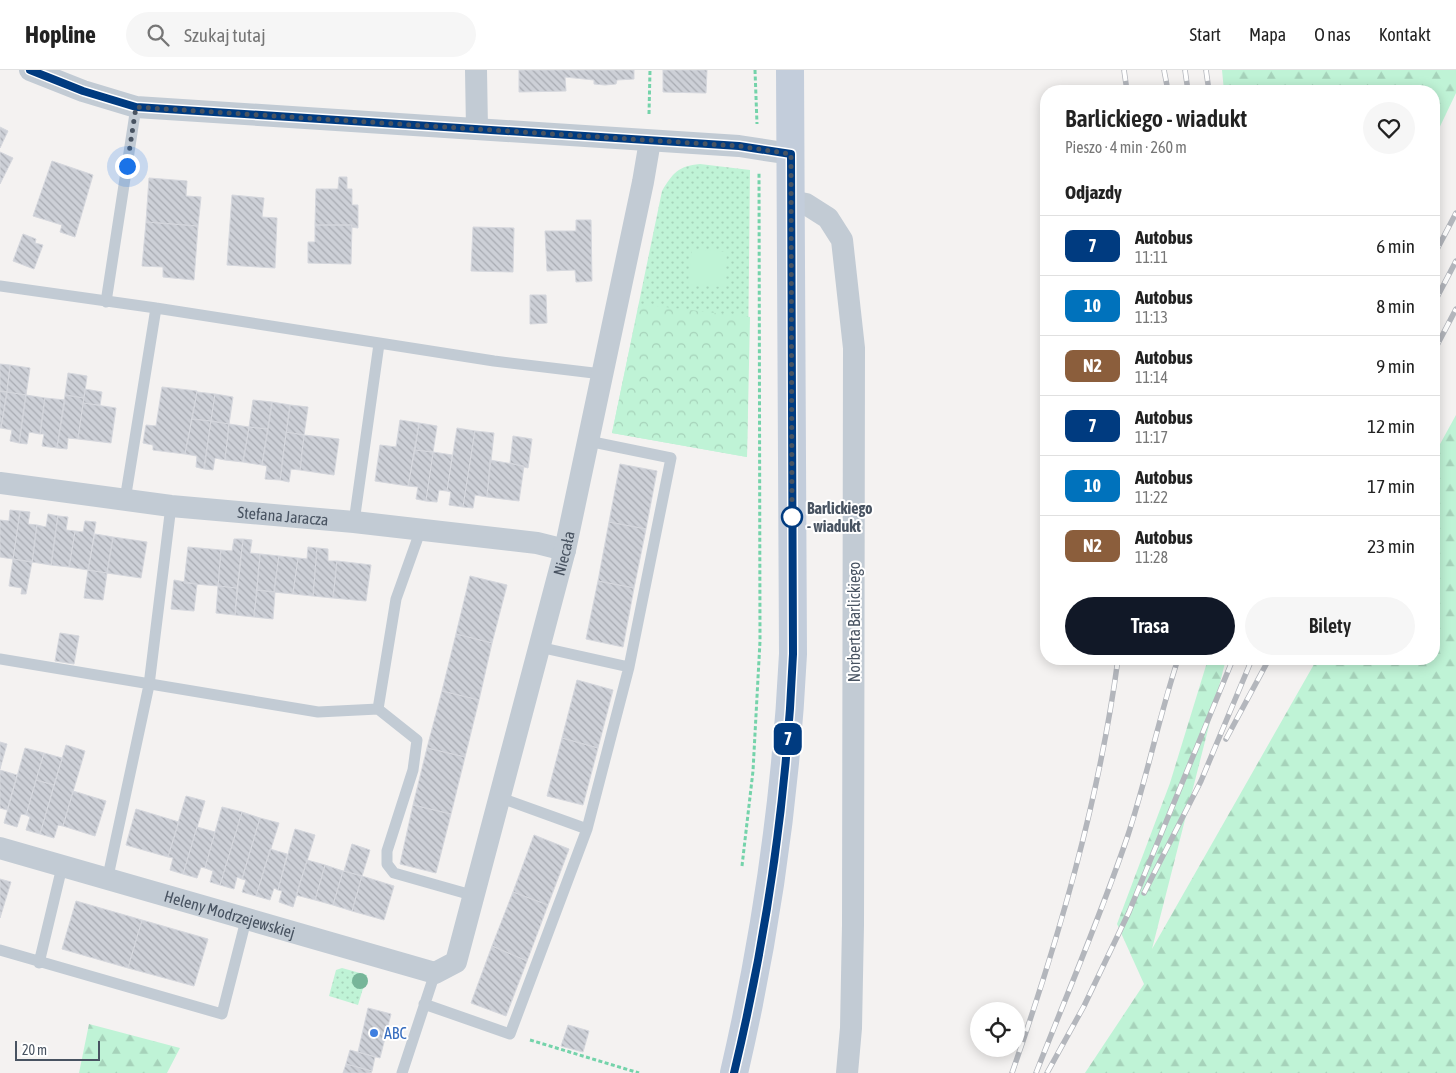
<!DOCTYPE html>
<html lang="pl">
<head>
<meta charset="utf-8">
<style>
	body { margin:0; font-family:"Asap Condensed",sans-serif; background:#f6f6f6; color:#222; height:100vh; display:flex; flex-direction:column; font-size:19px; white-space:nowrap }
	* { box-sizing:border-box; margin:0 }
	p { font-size:16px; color:#767676 }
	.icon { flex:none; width:28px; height:28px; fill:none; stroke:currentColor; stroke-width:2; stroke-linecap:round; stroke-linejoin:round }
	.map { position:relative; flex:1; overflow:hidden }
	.sheet { position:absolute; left:1040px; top:15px; width:400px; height:580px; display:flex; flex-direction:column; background:#fff; border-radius:20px; box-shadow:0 2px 12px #0003 }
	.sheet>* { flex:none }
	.badge { padding:0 10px; border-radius:8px; font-size:18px; line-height:32px }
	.fabs { position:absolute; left:970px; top:932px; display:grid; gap:10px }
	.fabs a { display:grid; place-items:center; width:55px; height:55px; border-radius:50%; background:#fff; box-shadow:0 2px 12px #0003; font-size:25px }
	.scale { position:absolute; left:15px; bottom:12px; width:85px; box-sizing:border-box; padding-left:5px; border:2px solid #485361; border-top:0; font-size:14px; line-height:18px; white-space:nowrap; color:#485361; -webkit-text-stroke:4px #fff; paint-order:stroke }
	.you { position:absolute; width:25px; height:25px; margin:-12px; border:4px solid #fff; border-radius:50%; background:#1a73e8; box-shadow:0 0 0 8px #1a73e833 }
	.map>.badge { position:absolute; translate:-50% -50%; box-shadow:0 0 0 2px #fff }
	h2 { padding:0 25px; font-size:19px; line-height:45px }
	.round { display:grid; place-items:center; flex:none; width:52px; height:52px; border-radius:26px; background:#f6f6f6 }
	.overview { display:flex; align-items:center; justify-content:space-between; height:85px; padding:0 25px }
	h1 { font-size:24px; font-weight:600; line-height:38px }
	.action { display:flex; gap:10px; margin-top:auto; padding:10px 25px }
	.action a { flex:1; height:58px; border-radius:30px; background:#111827; color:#fff; font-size:20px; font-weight:600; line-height:58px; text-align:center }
	.action a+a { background:#f6f6f6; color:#222 }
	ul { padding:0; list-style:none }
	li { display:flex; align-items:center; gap:15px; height:60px; padding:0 25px; border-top:1px solid #e0e0e0 }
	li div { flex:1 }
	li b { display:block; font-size:19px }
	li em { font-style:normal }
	li .badge { min-width:55px; font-weight:700; text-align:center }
	header { display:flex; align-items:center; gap:30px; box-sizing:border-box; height:70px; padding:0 25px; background:#fff; border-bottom:1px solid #e0e0e0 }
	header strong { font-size:24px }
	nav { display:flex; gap:28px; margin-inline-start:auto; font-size:18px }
	.search { width:350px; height:45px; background:#f6f6f6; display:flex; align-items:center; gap:12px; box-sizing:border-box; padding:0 18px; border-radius:28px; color:#767676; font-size:19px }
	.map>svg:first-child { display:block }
	.grass { fill:url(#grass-dots) }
	.forest { fill:url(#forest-firs) }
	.park { fill:url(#park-crowns) }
	.garden { fill:#bff3d6 }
	.building { fill:url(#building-back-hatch); stroke:#d5d7dd }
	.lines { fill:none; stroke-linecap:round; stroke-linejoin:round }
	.path { stroke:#74d3aa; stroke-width:3; stroke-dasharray:4 2.5; stroke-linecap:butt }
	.lane { stroke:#c2cbd4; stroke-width:11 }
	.street { stroke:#c2cbd4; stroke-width:22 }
	.secondary { stroke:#c3cddb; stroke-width:28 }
	.rail-casing { stroke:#b3b6bc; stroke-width:5.5 }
	.rail { stroke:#fff; stroke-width:4; stroke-dasharray:11; stroke-linecap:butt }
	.tree { fill:#77b599 }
	.line-casing { stroke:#fff; stroke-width:11 }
	.line { stroke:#003b80; stroke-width:8 }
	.walk { stroke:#485361; stroke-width:5; stroke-dasharray:0 9 }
	.stop-dot { fill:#fff; stroke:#003b80; stroke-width:2.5 }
	.shop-dot { fill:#3f7fe0; stroke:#fff; stroke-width:2 }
	.labels { text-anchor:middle; stroke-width:4; stroke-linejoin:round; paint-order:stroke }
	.stop-label { font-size:16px; font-weight:bold; fill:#485361; stroke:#fff; text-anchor:start }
	.street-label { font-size:16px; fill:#485361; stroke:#fff }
	.shop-label { font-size:16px; fill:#366cbe; stroke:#fff; text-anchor:start }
</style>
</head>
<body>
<header>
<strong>Hopline</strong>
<div class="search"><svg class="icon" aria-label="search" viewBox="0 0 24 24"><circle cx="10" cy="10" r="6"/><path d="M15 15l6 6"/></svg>Szukaj tutaj</div>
<nav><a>Start</a><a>Mapa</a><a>O nas</a><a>Kontakt</a></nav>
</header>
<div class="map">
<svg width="1456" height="1003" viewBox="0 0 1456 1003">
	<defs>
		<pattern id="grass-dots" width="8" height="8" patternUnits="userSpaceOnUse" patternTransform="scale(1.25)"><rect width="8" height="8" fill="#bff3d6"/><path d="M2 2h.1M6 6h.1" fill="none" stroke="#a6d2ba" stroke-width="1.8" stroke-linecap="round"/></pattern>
		<pattern id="forest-firs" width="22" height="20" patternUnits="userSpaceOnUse" patternTransform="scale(1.25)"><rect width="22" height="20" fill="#bff3d6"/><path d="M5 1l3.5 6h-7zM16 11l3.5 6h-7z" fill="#a6d2ba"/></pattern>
		<pattern id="park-crowns" width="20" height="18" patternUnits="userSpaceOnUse" patternTransform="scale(1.25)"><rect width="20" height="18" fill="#bff3d6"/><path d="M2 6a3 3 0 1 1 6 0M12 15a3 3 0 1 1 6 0" fill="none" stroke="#a6d2ba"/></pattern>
		<pattern id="building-back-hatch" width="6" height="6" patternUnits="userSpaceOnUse" patternTransform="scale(1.25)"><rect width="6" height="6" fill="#cdd0d7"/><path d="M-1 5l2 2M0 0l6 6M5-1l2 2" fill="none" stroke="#a8abb2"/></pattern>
	</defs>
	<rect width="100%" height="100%" fill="#f4f2f1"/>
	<path class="grass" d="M700,94l50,6 -3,287 -135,-24 50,-242c11,-18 16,-25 38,-27z
		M342,898l25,7 -9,30 -29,-9 7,-26z"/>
	<path class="forest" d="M1222,0h234v23l-22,46v-48h-210z
		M1456,345v658h-371l59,-89 -27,-60 53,-141 38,-124h18l-74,290 165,-290h117v-204z
		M89,954l91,24 -13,25h-88z"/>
	<path class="park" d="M639,234l111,13 -3,140 -135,-24z"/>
	<path class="garden" d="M692,179l35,3 -3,35 -36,-3z"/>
	<path class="building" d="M519,0h115v9l-17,1 -1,4 -11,1 -11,-1v-4l-29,-3 1,14 -47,1z
		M663,0h44l-1,23 -43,-1z
		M0,57l8,4 -8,17z
		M0,82l13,6 -13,26z
		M52,91l41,14 -18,62 -15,-5 2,-7 -29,-9z
		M339,107h8v12h5v16h6v23l-7,-1 1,-2h-37l1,-36h22z
		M149,108l38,3 -1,15 15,1 -3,29 -52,-4z
		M232,125l32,3 -2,19 15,1 -2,50 -48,-3z
		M576,150h15l1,61 -16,1 -1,-12 -28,1 -2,-40h31z
		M146,152l52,4 -4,54 -31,-3v-10l-21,-1z
		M315,155h37l-1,39 -43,-1v-21h7z
		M473,157l41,1 -1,44 -42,-1z
		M23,164l13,5 -1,4 8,2 -9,24 -21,-8z
		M530,225h16l1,28 -17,1z
		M0,294l10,1 -3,27 -7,-1z
		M10,295l20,3 -4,27 -19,-3z
		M68,303l19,3 -3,22 -19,-3z
		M162,317l35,4 -12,63 -32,-4v-5l-10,-2 3,-18 10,1z
		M85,319l17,3 -2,13 -17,-2z
		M0,321l7,1 -6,36h-1z
		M7,322l19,3 -7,48 -9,-2 2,-11 -11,-2z
		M197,322l18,2 -4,27 -19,-2z
		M215,324l18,3 -4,27 -18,-3z
		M26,325l19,3 -5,36 -11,-2 -2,12 -8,-1z
		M65,325l19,3 -6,41 -10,-1 -1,11 -10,-1z
		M45,328l20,2 -8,48 -15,-2 2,-12h-4z
		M253,330l19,2 -4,27 -19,-2z
		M272,332l18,3 -10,75 -15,-1 2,-13 -5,-1z
		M83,333l33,5 -5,35 -33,-4z
		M290,335l18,2 -4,28 -18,-3z
		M192,349l19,2 -7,48 -8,-2 1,-11 -12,-2z
		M400,350l19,3 -11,63 -33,-5 5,-36 16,2z
		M211,351l18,3 -4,36 -10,-2 -2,12 -9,-1z
		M419,353l18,3 -4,26 -18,-2z
		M229,354l20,3 -6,35 -18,-2z
		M249,357l19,2 -6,36 -19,-3z
		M457,358l18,3 -12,76 -14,-2 2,-13 -4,-1z
		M475,361l19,2 -7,64 -12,-2 -2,13 -10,-1z
		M286,362l18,3 -4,35 -9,-1 -2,13 -9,-2z
		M304,365l35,4 -5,36 -34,-5z
		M513,366l19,3 -4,29 -18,-5z
		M415,380l18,2 -7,49 -10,-2 2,-12 -10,-1z
		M433,382l19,3 -5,36 -8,-1 -2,12 -11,-1z
		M490,390l34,6 -5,35 -32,-4z
		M620,394l37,7 -11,58 -37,-7z
		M10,440l10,1 -7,48 -13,-2v-37l9,1z
		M20,441l10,1 -2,12 9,1 -5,37 -19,-3z
		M48,444l10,2 -7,49 -19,-3 5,-37 9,2z
		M58,446l10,1 -2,13 9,1 -6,36 -18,-2z
		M85,451l11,1 -8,48 -19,-3 6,-36 8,1z
		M609,452l37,7 -12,59 -36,-7z
		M95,464l18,3 -6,36 -19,-3z
		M113,467l34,5 -6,36 -34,-5z
		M234,469h9l-6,49 -19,-2 3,-36 11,1z
		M243,469l9,1 -2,13 10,1 -6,63 -19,-2z
		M188,477l33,3 -3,36 -34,-3z
		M308,477l9,1 -4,48 -20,-2 5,-36 9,1z
		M317,478l11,1v12h9l-4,37 -20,-2z
		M260,484l19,2 -5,36 -17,-2z
		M279,486l19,2 -5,36 -19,-2z
		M13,489l19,3 -6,32h-5l1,-6 -13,-2z
		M337,491l34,4 -5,36 -33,-3z
		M88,500l19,3 -4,27 -19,-2z
		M470,506l37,9 -15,58 -36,-9z
		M174,510l23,4 -3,27 -23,-2z
		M598,511l36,7 -11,59 -37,-8z
		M218,516l19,2 -2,27 -19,-2z
		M257,520l18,2 -2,27 -19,-2z
		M60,563l19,3 -5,28 -19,-3z
		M456,564l36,9 -13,57 -37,-9z
		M577,610l36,10 -15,58 -36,-10z
		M442,621l37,9 -14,57 -38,-9z
		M562,668l36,10 -15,57 -36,-9z
		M0,672l7,2 -7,25z
		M66,675l19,6 -22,75 -5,-1 -4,13 -14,-4z
		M25,678l19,5 -18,62 -5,-1 -4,13 -13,-4z
		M427,678l38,9 -14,57 -38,-9z
		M44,683l18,5 -8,27 -18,-5z
		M0,700l17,5 -10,35 -7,-2z
		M36,710l18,5 -14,49 -14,-4 4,-13 -4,-2z
		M73,721l33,10 -11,35 -32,-10z
		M186,726l19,5 -22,73 -13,-4 3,-12 -5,-1z
		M413,735l38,9 -15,59 -36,-9z
		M222,737l20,5 -22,73 -10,-3 3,-11 -8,-3z
		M136,739l43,13 -11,35 -42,-12z
		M242,742l18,6 -18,61 -5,-2 -3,12 -14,-4z
		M260,748l19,5 -23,73 -14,-4 4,-12 -4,-1z
		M197,757l18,5 -10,36 -4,-1 -4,11 -14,-4z
		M295,759l20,6 -22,72 -14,-5 3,-11 -4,-1z
		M534,765l35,14 -21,56 -35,-13z
		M352,774l18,6 -8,26 -18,-5z
		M270,779l17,5 -9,36 -4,-2 -4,12 -14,-4z
		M307,790l18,5 -10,35 -19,-5z
		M325,795l18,6 -10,34 -18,-5z
		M343,801l19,5 -10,35 -19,-6z
		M362,806l32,10 -10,34 -32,-9z
		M0,809l11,3 -11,36z
		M513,822l35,13 -21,56 -35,-15z
		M76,831l66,19 -14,48 -66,-19z
		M142,850l66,19 -14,47 -66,-18z
		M492,876l35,15 -21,55 -35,-13z
		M368,938l23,6 -11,44 -22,-6z
		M568,955l21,6 -6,21 -22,-6z
		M350,980l25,7 -3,14 -26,-7z
		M346,994l26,7 -1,2h-28z"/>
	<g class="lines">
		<path class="path" d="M755,0l2,54
			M649,44l1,-44
			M742,796l11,-95 7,-130 -1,-468
			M530,970l109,33"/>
		<path class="lane" d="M0,216l156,22 338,53 108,13
			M106,232l30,-195
			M125,430l31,-192
			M354,452l25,-178
			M539,577l90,20
			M0,589l318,53 60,-3 39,31 -4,30 -26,81v13l7,9 81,23
			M378,639l18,-110 25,-70
			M501,728l86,31
			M107,811l42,-196 22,-179
			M0,880l222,64 24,-94
			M39,893l23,-96
			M424,934l86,30 77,-205 42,-162 42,-209 -83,-17
			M402,1003l33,-100"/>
		<g class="street">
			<path d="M30,0l53,21 53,16 603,39 52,8"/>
			<path d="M476,0l1,59"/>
			<path d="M791,131l15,3 22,14 14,22 12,108 -1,577 -2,103 -4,45"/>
			<path id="s1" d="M0,413l171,23 183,16 183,21 28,7"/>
			<path id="s2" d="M0,778l435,125 21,-11 109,-412 78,-368 7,-41"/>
		</g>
		<path class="secondary" d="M734,1003c32,-138 52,-277 59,-419l-3,-584"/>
		<g class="rail-casing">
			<path id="rail" d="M1124,0l3,21
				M1164,0l4,21
				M1185,0l3,21
				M1206,0l3,21
				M1434,185l22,-42
				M1434,233l22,-42
				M1434,281l22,-42
				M1226,669l43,-80
				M1144,823l57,-112 51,-122
				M1012,1003c47,-135 87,-272 106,-414
				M1036,1003c31,-79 65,-158 92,-238 19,-58 31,-118 50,-176
				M1047,1003l37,-67 45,-94 104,-253"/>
		</g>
		<use href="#rail" class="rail"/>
	</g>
	<circle class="tree" cx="360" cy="911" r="8"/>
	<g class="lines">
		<g class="line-casing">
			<path id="line" d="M30,0l53,21 53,16 603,39 52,8 2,500c-6,142 -26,281 -59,419"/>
		</g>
		<use href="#line" class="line"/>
		<path class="walk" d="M127,96l9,-59 603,39 52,8 1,363"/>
	</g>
	<circle class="stop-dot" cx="792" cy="447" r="10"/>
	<circle class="shop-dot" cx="374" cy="963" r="5"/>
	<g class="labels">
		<g class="stop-label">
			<text x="807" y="444">Barlickiego<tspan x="807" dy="18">- wiadukt</tspan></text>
		</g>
		<g class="street-label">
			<text dy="6" stroke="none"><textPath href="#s1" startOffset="285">Stefana Jaracza</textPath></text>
			<text dy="6" stroke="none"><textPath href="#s2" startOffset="899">Niecała</textPath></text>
			<text transform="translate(854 552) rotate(-90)" y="6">Norberta Barlickiego</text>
			<text dy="6" stroke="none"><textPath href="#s2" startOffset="239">Heleny Modrzejewskiej</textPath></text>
		</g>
		<g class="shop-label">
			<text x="384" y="969">ABC</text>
		</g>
	</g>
</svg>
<div class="fabs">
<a><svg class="icon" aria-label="locate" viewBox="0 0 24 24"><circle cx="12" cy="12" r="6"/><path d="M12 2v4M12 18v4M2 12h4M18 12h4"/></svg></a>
</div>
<div class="scale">20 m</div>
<div class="you" style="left:127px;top:96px"></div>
<b class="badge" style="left:788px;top:669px;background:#003b80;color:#fff">7</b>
<section class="sheet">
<div class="overview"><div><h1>Barlickiego - wiadukt</h1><p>Pieszo · 4 min · 260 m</p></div><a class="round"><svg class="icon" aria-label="heart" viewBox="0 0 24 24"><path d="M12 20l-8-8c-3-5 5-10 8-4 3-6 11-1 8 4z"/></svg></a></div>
<h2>Odjazdy</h2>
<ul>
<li><span class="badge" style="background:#003b80;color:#fff">7</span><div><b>Autobus</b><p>11:11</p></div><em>6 min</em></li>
<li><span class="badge" style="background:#0072bc;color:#fff">10</span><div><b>Autobus</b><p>11:13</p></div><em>8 min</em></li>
<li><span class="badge" style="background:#8b5e3c;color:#fff">N2</span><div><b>Autobus</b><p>11:14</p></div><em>9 min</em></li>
<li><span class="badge" style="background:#003b80;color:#fff">7</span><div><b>Autobus</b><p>11:17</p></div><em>12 min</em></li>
<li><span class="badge" style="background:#0072bc;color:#fff">10</span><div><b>Autobus</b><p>11:22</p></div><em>17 min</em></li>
<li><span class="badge" style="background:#8b5e3c;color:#fff">N2</span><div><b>Autobus</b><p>11:28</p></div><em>23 min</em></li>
</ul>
<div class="action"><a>Trasa</a><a>Bilety</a></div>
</section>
</div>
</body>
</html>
